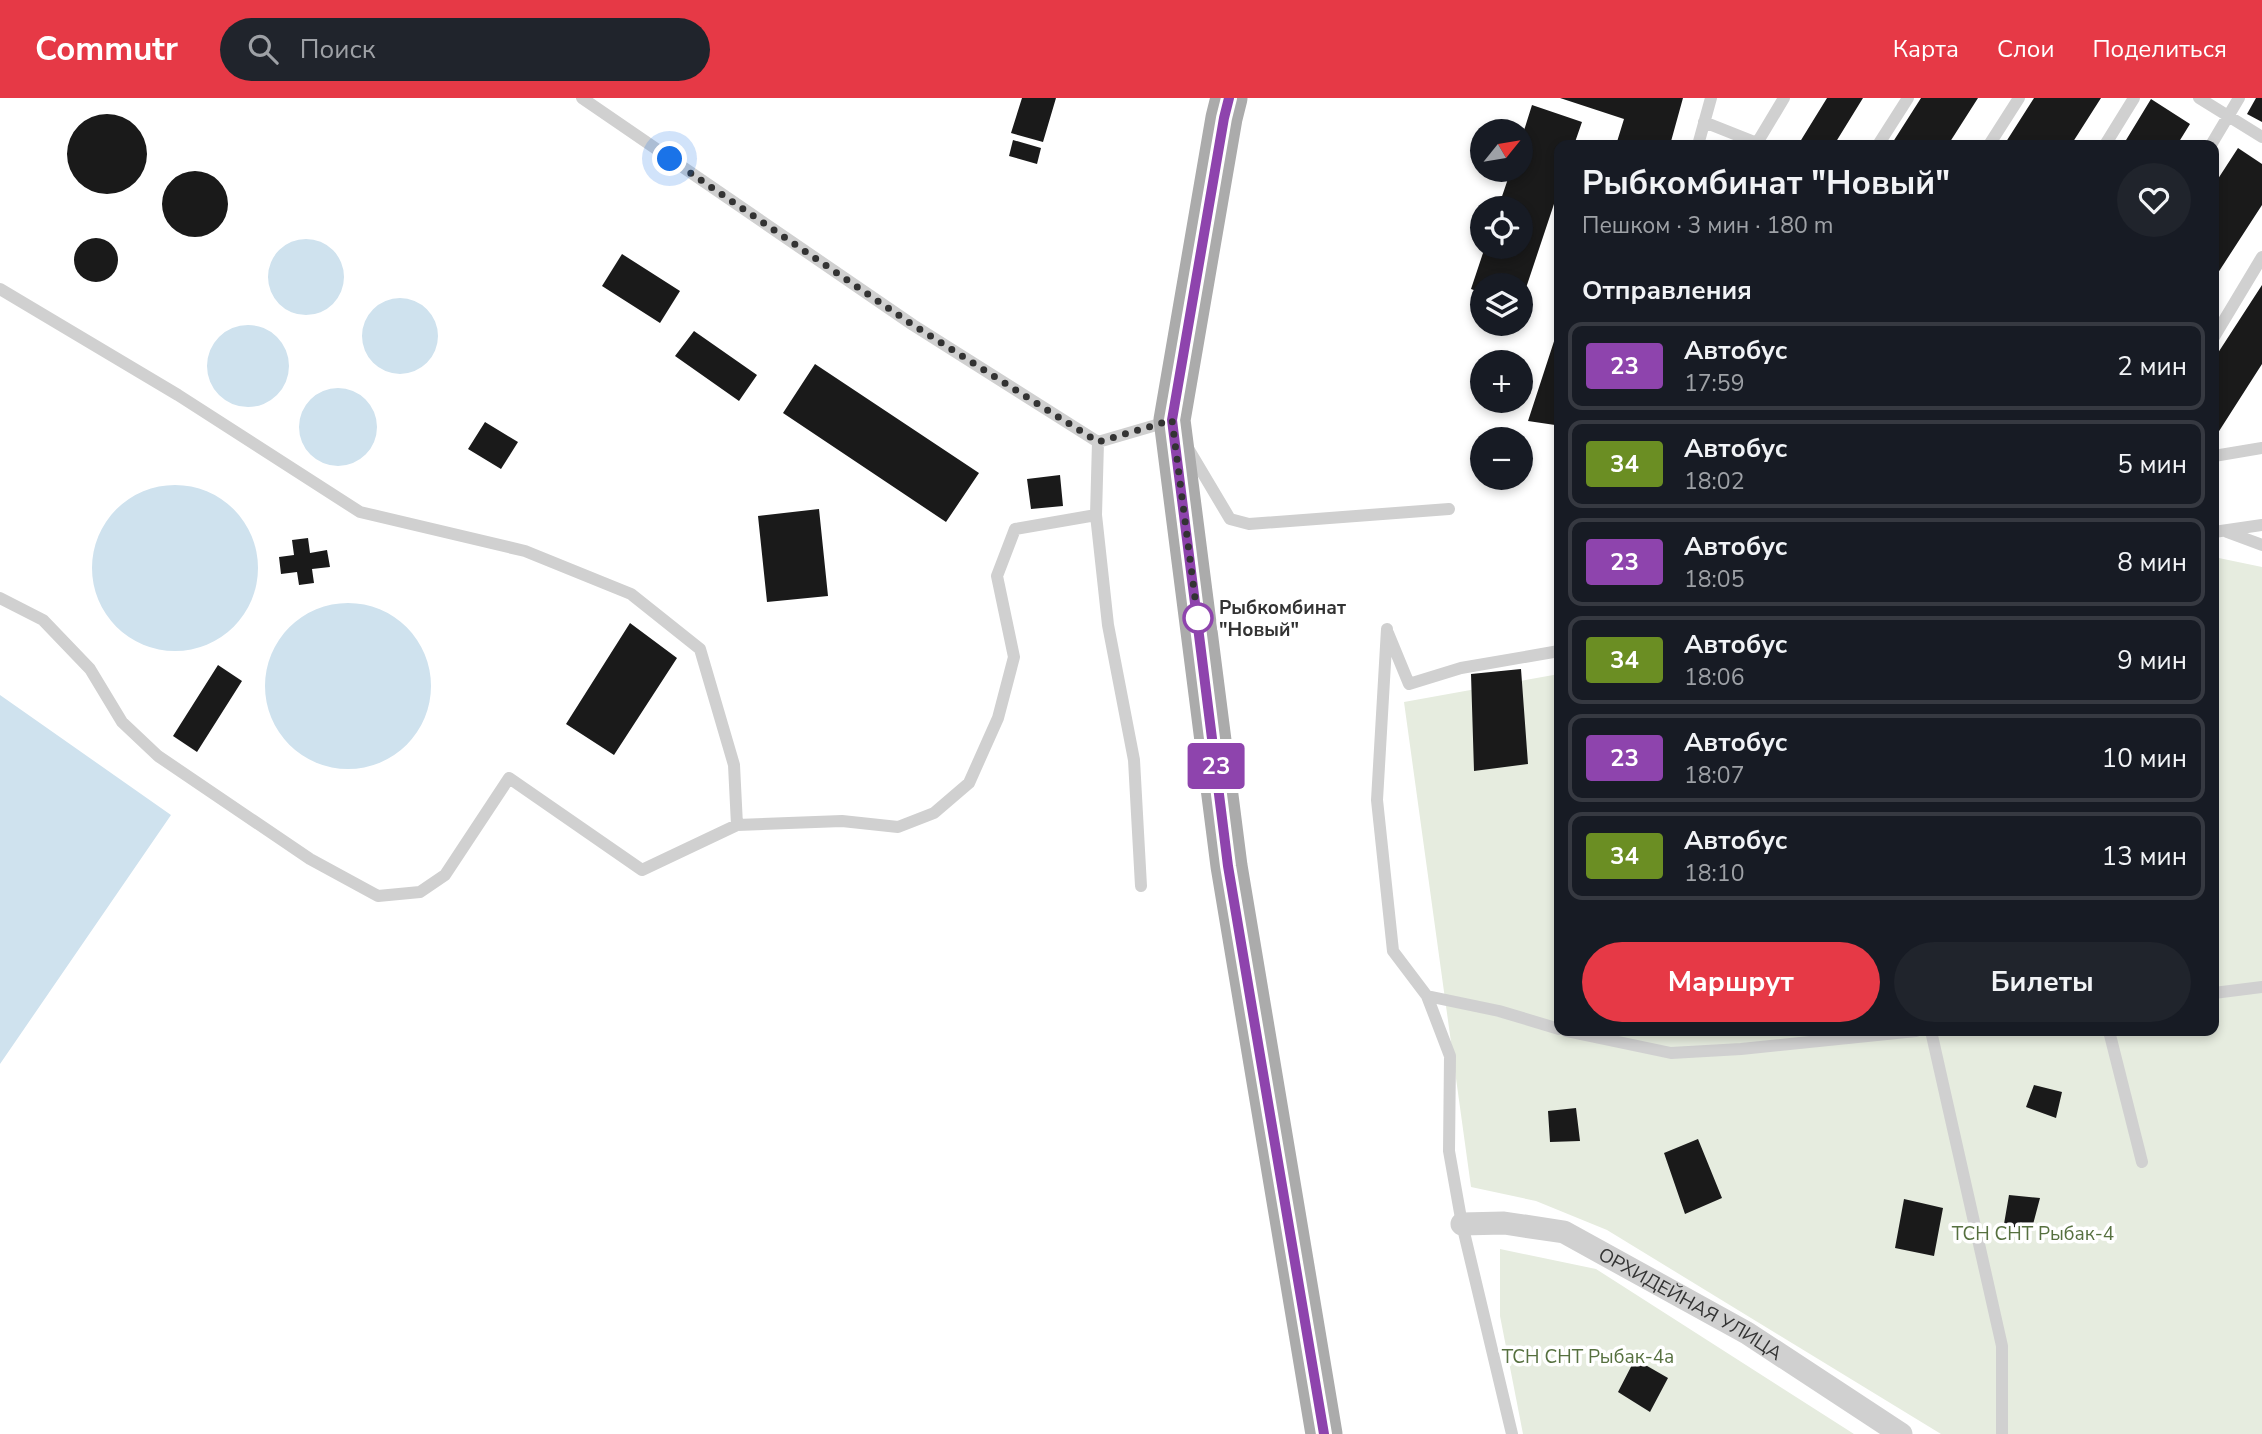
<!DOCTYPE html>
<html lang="ru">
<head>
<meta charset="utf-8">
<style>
	body { margin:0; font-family:"Nunito Sans",sans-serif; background:#20242c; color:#f1f3f6; height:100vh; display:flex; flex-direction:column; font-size:26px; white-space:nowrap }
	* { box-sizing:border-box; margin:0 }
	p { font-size:23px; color:#9ea1a6 }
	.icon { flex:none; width:38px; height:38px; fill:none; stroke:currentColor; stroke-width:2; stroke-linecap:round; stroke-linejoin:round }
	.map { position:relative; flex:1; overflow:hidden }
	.sheet { position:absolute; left:1554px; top:42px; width:665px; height:896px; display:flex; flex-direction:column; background:#171b24; border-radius:14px; box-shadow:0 4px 10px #0003 }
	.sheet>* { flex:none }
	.badge { padding:0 14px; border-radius:5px; font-size:24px; line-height:46px }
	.needle { width:46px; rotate:60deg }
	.buttons { position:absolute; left:1470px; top:21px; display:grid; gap:14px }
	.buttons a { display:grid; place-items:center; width:63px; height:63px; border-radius:50%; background:#171b24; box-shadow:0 4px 10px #0003; font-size:35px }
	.you { position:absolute; width:35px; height:35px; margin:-18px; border:5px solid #fff; border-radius:50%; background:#1a73e8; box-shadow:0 0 0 10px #1a73e833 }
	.map>.badge { position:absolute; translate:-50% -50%; box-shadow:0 0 0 4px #fff }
	h2 { padding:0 28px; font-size:26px; line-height:63px }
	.round { display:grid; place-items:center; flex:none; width:74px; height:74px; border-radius:37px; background:#20242c }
	.summary { display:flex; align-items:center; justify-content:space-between; height:119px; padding:0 28px }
	h1 { font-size:33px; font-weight:700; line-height:52px }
	.cta { display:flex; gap:14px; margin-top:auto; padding:14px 28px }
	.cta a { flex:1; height:80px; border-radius:42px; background:#e63946; color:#fff; font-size:28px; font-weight:700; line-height:80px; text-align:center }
	.cta a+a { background:#20242c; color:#f1f3f6 }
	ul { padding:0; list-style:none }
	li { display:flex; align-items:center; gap:21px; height:88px; margin:0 14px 10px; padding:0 14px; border:4px solid #363941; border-radius:14px }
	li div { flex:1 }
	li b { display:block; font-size:26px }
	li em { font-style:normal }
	li .badge { min-width:77px; font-weight:700; text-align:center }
	header { display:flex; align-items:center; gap:42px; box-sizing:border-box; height:98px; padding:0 35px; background:#e63946; color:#fff }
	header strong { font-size:33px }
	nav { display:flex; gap:38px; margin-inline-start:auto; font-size:24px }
	.search { width:490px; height:63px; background:#20242c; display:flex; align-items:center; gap:18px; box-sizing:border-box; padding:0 24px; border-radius:38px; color:#9ea1a6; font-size:26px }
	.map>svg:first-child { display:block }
	.green { fill:#e6ecdf }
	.water { fill:#cfe2ee }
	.building { fill:#1a1a1a }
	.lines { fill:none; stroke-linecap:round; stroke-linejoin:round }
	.lane { stroke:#d0d0d0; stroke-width:12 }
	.street { stroke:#d0d0d0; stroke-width:23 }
	.primary { stroke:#ababab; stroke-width:37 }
	.line-casing { stroke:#fff; stroke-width:16 }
	.line { stroke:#8e44ad; stroke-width:10 }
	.walk { stroke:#333; stroke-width:7; stroke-dasharray:0 12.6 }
	.stop-dot { fill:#fff; stroke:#8e44ad; stroke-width:3.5 }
	.labels { text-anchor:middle; stroke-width:7; stroke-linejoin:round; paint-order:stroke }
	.stop-label { font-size:19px; font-weight:bold; fill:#333; stroke:#fff; text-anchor:start }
	.park-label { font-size:19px; fill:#56703f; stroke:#fff }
	.street-label { font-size:19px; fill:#333; stroke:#fff }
</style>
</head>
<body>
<header>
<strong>Commutr</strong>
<div class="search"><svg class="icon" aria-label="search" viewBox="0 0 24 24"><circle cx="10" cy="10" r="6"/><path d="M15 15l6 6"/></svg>Поиск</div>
<nav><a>Карта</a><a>Слои</a><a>Поделиться</a></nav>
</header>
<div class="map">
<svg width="2262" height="1336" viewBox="0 0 2262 1336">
	<rect width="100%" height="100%" fill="#fff"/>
	<path class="green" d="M2214,459l48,10v867h-321l-334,-204 -71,-29 -65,-14 -67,-485 155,-28v357h655z
		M1500,1151l96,20 258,165h-331l-23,-118z"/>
	<path class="water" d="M268 179a38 38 0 1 1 76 0a38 38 0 1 1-76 0Z
		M362 238a38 38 0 1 1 76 0a38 38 0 1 1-76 0Z
		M207 268a41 41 0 1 1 82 0a41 41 0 1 1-82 0Z
		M299 329a39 39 0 1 1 78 0a39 39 0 1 1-78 0Z
		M92 470a83 83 0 1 1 166 0a83 83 0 1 1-166 0Z
		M265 588a83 83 0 1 1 166 0a83 83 0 1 1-166 0Z
		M0,597l171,120 -171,249z"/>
	<path class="building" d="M1022,0h34l-13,44 -32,-9z
		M1560,0h123l-13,47h-54l8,-26z
		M1827,0h36l-29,47h-36z
		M1921,0h57l-30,47h-57z
		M2034,0h67l-30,47h-67z
		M2256,0h6v24l-15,-8z
		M2151,1l39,25 -13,21h-54z
		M1532,7l50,17 -8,23h-15v44l-38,114v-18h-39v8l-11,-4 14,-42h36v-39h-23l13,-38h10v-30z
		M67 56a40 40 0 1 1 80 0a40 40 0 1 1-80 0Z
		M1013,42l28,8 -4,16 -28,-8z
		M2238,50l24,16v41l-48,74v-94z
		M162 106a33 33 0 1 1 66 0a33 33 0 1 1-66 0Z
		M74 162a22 22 0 1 1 44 0a22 22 0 1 1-44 0Z
		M622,156l58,37 -20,32 -58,-37z
		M2262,187v79l-48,75v-80z
		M1559,228v112h-1l-3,-13 -27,-4z
		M694,233l63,44 -18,26 -64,-45z
		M815,266l164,109 -33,49 -163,-109z
		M485,324l33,20 -17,27 -33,-20z
		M1060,377l3,31 -32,3 -4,-30z
		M819,411l9,87 -61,6 -9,-86z
		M308,440l2,15 17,-3 3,17 -18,2 2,14 -15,2 -2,-13 -16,2 -2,-17 15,-2 -2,-15z
		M630,525l47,35 -63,97 -48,-31z
		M218,567l24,16 -45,71 -24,-16z
		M1521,571l7,95 -54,7 -3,-97z
		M2034,987l28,7 -6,26 -30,-11z
		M1576,1010l4,33 -30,1 -2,-31z
		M1698,1041l24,59 -37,16 -21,-61z
		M2009,1097l31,3 -9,34 -27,-8z
		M1904,1101l39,9 -9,48 -39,-8z
		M1635,1261l33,19 -18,34 -32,-20z"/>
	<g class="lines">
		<path class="lane" d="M582,0l331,227 185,117 72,-21
			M2199,0l63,39
			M1704,24l53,21 27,-45
			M1698,47l13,-47
			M1878,47l30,-47
			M1989,47l30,-47
			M2105,47l29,-47
			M2211,47l28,-47
			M0,191l178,106 182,117 165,39 106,43 69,55 34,116 3,60
			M2214,239l48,-80
			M1098,344l-2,73 12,110 26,135 7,126
			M1189,352l41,69 19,5 200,-15
			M2214,358l48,-8
			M2214,434l48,-7
			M2227,434l35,13
			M0,500l43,22 47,49 32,53 36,34 152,103 68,37 42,-4 25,-17 64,-97 133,92 95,-45 105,-4 56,6 36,-14 35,-30 29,-65 16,-61 -17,-81 18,-47 81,-14
			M1387,531l-10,171 16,151 34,45 23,60 -1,95 13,73 50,210
			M1388,535l21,51 52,-16 98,-17
			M2214,895l48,-6
			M1427,898l72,15 60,18
			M1566,933l105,22 70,-4 175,-18
			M1931,933l71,315v88
			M2109,933l33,131"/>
		<path class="street" id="s1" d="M1462,1126l42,-1 60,9 183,101 154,101"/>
		<path class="primary" d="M1229,0l-5,20 -52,302 57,446 95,568"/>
	</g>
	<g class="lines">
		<g class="line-casing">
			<path id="line" d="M1229,0l-5,20 -52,302 56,446 96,568"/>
		</g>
		<use href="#line" class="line"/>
		<path class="walk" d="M670,61l243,166 185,117 74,-22 26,201v-3"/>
	</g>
	<circle class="stop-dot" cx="1198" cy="520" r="14"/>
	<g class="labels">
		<g class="stop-label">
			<text x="1219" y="516">Рыбкомбинат<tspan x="1219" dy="22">"Новый"</tspan></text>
		</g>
		<g class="park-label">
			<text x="2033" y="1142">ТСН СНТ Рыбак-4</text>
			<text x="1588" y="1265">ТСН СНТ Рыбак-4а</text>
		</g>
		<g class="street-label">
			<text dy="7" stroke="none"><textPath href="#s1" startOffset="248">ОРХИДЕЙНАЯ УЛИЦА</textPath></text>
		</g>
	</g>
</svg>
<div class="buttons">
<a><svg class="needle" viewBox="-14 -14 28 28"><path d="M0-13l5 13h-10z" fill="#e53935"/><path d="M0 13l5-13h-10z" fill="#9ea1a6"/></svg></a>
<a><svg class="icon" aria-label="locate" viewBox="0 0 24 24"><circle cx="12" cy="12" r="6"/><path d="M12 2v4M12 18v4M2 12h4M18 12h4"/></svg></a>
<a><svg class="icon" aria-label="layers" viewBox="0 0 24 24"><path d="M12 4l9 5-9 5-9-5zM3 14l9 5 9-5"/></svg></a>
<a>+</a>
<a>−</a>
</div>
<div class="you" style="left:670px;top:61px"></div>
<b class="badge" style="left:1216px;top:668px;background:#8e44ad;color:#fff">23</b>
<section class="sheet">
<div class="summary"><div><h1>Рыбкомбинат &quot;Новый&quot;</h1><p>Пешком · 3 мин · 180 m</p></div><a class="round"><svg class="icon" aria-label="heart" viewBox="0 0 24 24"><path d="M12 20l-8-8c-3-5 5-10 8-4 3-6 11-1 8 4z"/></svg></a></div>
<h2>Отправления</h2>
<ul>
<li><span class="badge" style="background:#8e44ad;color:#fff">23</span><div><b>Автобус</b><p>17:59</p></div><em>2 мин</em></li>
<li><span class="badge" style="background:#6b8e23;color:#fff">34</span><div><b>Автобус</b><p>18:02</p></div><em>5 мин</em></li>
<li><span class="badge" style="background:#8e44ad;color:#fff">23</span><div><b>Автобус</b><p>18:05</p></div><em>8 мин</em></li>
<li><span class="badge" style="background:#6b8e23;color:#fff">34</span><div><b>Автобус</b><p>18:06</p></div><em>9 мин</em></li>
<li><span class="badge" style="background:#8e44ad;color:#fff">23</span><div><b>Автобус</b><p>18:07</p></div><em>10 мин</em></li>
<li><span class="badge" style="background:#6b8e23;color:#fff">34</span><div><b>Автобус</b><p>18:10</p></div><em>13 мин</em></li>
</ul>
<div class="cta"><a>Маршрут</a><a>Билеты</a></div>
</section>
</div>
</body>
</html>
